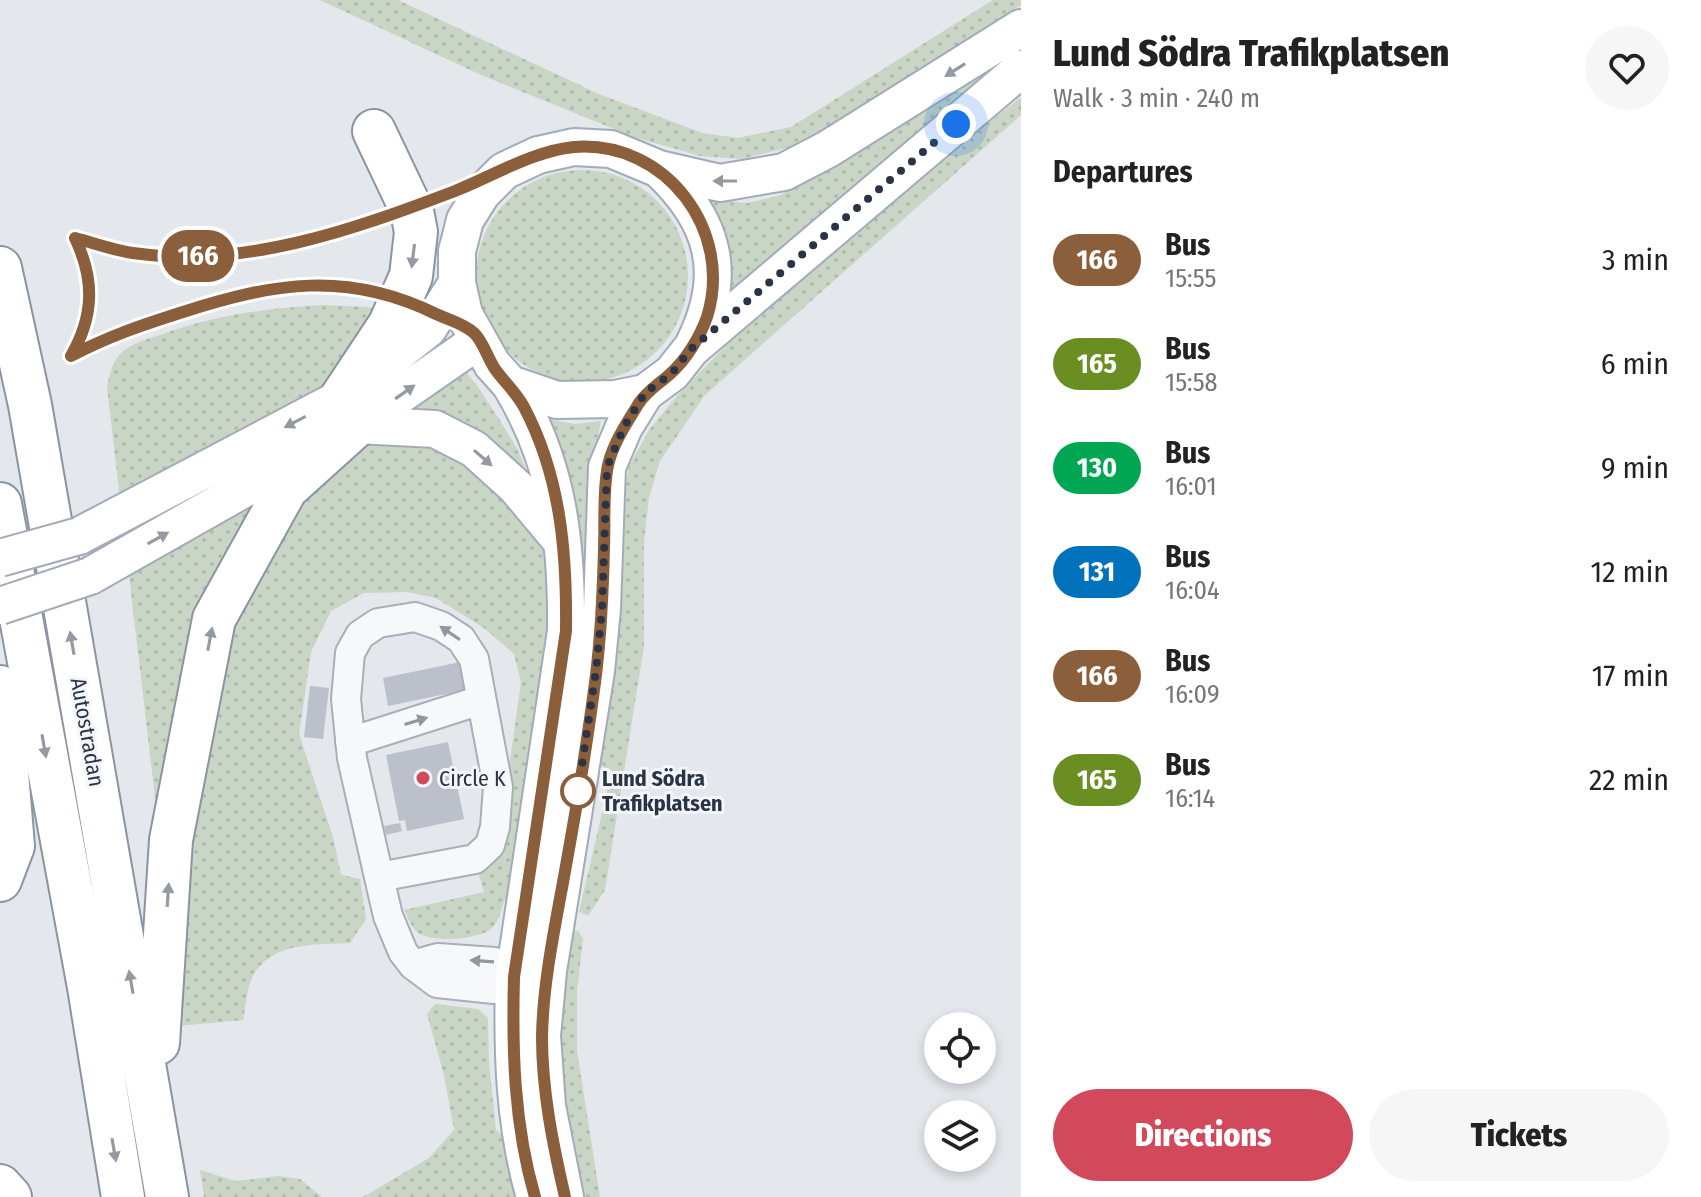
<!DOCTYPE html>
<html lang="en">
<head>
<meta charset="utf-8">
<style>
	body { margin:0; font-family:"Fira Sans Condensed",sans-serif; background:#f6f6f6; color:#222; height:100vh; display:flex; flex-direction:column; font-size:30px; white-space:nowrap }
	* { box-sizing:border-box; margin:0 }
	p { font-size:26px; color:#767676 }
	.icon { flex:none; width:44px; height:44px; fill:none; stroke:currentColor; stroke-width:2; stroke-linecap:round; stroke-linejoin:round }
	.map { position:relative; flex:1; overflow:hidden }
	.side { display:flex; flex-direction:column; background:#fff; width:680px }
	.side>* { flex:none }
	.badge { padding:0 16px; border-radius:26px; font-size:28px; line-height:52px }
	.tools { position:absolute; left:924px; top:1012px; display:grid; gap:16px }
	.tools a { display:grid; place-items:center; width:72px; height:72px; border-radius:50%; background:#fff; box-shadow:0 4px 12px #0003; font-size:40px }
	.you { position:absolute; width:40px; height:40px; margin:-20px; border:6px solid #fff; border-radius:50%; background:#1a73e8; box-shadow:0 0 0 12px #1a73e833 }
	.map>.badge { position:absolute; translate:-50% -50%; box-shadow:0 0 0 4px #fff }
	h2 { padding:0 32px; font-size:30px; line-height:72px }
	.round { display:grid; place-items:center; flex:none; width:84px; height:84px; border-radius:42px; background:#f6f6f6 }
	.headline { display:flex; align-items:center; justify-content:space-between; height:136px; padding:0 32px }
	h1 { font-size:38px; font-weight:800; line-height:60px }
	.action { display:flex; gap:16px; margin-top:auto; padding:16px 32px }
	.action a { flex:1; height:92px; border-radius:48px; background:#d1495b; color:#fff; font-size:32px; font-weight:800; line-height:92px; text-align:center }
	.action a+a { background:#f6f6f6; color:#222 }
	ul { padding:0; list-style:none }
	li { display:flex; align-items:center; gap:24px; height:104px; padding:0 32px }
	li div { flex:1 }
	li b { display:block; font-size:30px }
	li em { font-style:normal }
	li .badge { min-width:88px; font-weight:700; text-align:center }
	main { display:flex; flex:1; min-height:0 }
	.map>svg:first-child { display:block }
	.grass { fill:url(#grass-dots) }
	.building { fill:#bbc0ca }
	.lines { fill:none; stroke-linecap:round; stroke-linejoin:round }
	.minor-casing { stroke:#a9aeb7; stroke-width:32 }
	.major-casing { stroke:#a3abb8; stroke-width:40 }
	.highway-casing { stroke:#8b94a3; stroke-width:46 }
	.minor { stroke:#f7f8fa; stroke-width:28 }
	.major { stroke:#fff; stroke-width:36 }
	.highway { stroke:#fff; stroke-width:42 }
	.major-bridge-casing { stroke:#a3abb8; stroke-width:40; stroke-linecap:butt }
	.major-bridge { stroke:#fff; stroke-width:36 }
	.oneway { fill:#959aa2 }
	.oneway2 { fill:#9196a0 }
	.line-casing { stroke:#fff; stroke-width:18 }
	.line { stroke:#8b5e3c; stroke-width:12 }
	.walk { stroke:#2b3445; stroke-width:8; stroke-dasharray:0 14.4 }
	.poi-dot { fill:#d1495b; stroke:#f4f6f9; stroke-width:3 }
	.stop-dot { fill:#fff; stroke:#8b5e3c; stroke-width:4 }
	.labels { text-anchor:middle; stroke-width:6; stroke-linejoin:round; paint-order:stroke }
	.street-label { font-size:22px; fill:#2b3445; stroke:#f4f6f9 }
	.poi-label { font-size:22px; fill:#2b3445; stroke:#f4f6f9; text-anchor:start }
	.stop-label { font-size:22px; font-weight:bold; fill:#2b3445; stroke:#f4f6f9; text-anchor:start }
</style>
</head>
<body>
<main>
<div class="map">
<svg width="1021" height="1197" viewBox="0 0 1021 1197">
	<defs>
		<pattern id="grass-dots" width="8" height="8" patternUnits="userSpaceOnUse" patternTransform="scale(2)"><rect width="8" height="8" fill="#c9d6c5"/><path d="M2 2h.1M6 6h.1" fill="none" stroke="#adb8ab" stroke-width="1.8" stroke-linecap="round"/></pattern>
	</defs>
	<rect width="100%" height="100%" fill="#e4e7ec"/>
	<path class="grass" d="M320,0h78l201,94 103,39 36,5 53,-11 202,-127h28v5l-171,110 -63,33 -45,11 -42,-3 -66,-19 -153,-62z
		M994,62l5,10 -272,229c4,-43 3,-68 -23,-103l43,5 34,-8 40,-22z
		M1021,97v18l-316,280 -45,66 -11,36 -5,46v103l-39,244 -17,26 -9,-4 33,-142 -15,-5 23,-247 9,-52 20,-36 28,-34 62,-64 185,-158z
		M476 276a106 106 0 1 1 212 0a106 106 0 1 1-212 0Z
		M325,305l42,2 16,4 34,19 37,28 22,26 23,35 19,31 16,39 12,39 5,107 -38,265 -9,1c-3,10 -5,21 -13,28 -14,11 -61,14 -74,3 -6,-5 -9,-15 -13,-22l80,-18 -8,-27 22,-19 23,-164 -7,-28 -30,-26 -48,-30 -28,-6 -44,1 -33,18 -20,41 -12,82 34,103 8,38 19,4 6,40 -16,24c-31,2 -73,-2 -94,28 -9,12 -10,34 -13,49l-65,6 -20,-203 -51,-436c2,-9 4,-21 10,-29 10,-14 28,-18 43,-23 54,-20 108,-27 165,-30z
		M547,419l28,5 26,-3 -11,56 -7,167 -9,2z
		M569,929l9,2 5,8 -6,53v59l23,146h-20l-14,-77 -7,-88z
		M435,1004l43,5 10,9 1,45 7,67 8,6 15,61h-156l66,-39 25,-28 -10,-55 -17,-61z
		M200,1170l36,11 43,-5 21,3 22,18h-118z"/>
	<path class="building" d="M470,660l5,28 -87,18 -5,-28z
		M310,686l19,2 -6,51 -19,-2z
		M448,742l16,77 -57,12 -2,-11 -6,1 -13,-66z
		M400,823l2,8 -16,4 -2,-9z"/>
	<g class="lines">
		<g class="minor-casing">
			<path id="minor" d="M350,742l131,-42
				M379,877l96,-18 15,-14 5,-18 3,-40 -24,-128 -13,-20 -20,-13 -26,-9 -37,6 -18,12 -10,18 -4,46 6,59 27,119 9,39 15,36 10,13 24,18 57,6 20,-12 12,-11
				M413,965l25,-7 57,4 30,26"/>
		</g>
		<g class="major-casing">
			<path id="major" d="M1021,28l-193,121 -44,23 -64,11 -61,-14 -48,-20 -37,-2 -36,8 -34,16 -22,22 -17,27 -5,20 -3,11v32l7,31 28,50 18,20 47,16 58,-1 30,-6 27,-20 19,-24 330,-280
				M659,169c55,52 70,105 35,175
				M510,384c48,78 57,157 56,247l-52,346c-2,75 0,148 21,220
				M357,425l78,4 39,20 42,38 46,55
				M79,536l262,-138 87,-69 29,-46
				M90,576l267,-151 121,-84
				M565,1197l-18,-91 -5,-70 6,-65 48,-300 6,-62 5,-142 17,-40 21,-34"/>
		</g>
		<g class="highway-casing">
			<path id="highway" d="M0,268l30,137 137,792
				M341,398l49,-74 21,-48 5,-44 -4,-21 -38,-80
				M0,504l89,483 34,210
				M0,687l13,159 -13,34
				M158,1043l13,-203 43,-221 72,-130 71,-64
				M0,1186l10,11"/>
		</g>
		<use href="#minor" class="minor"/>
		<use href="#major" class="major"/>
		<use href="#highway" class="highway"/>
		<g class="major-bridge-casing">
			<path id="major-bridge" d="M0,558l79,-22
				M0,606l90,-30"/>
		</g>
		<use href="#major-bridge" class="major-bridge"/>
	</g>
	<defs><path id="oneway-solid" d="M-6-.8H1V-3.2L6.5 0L1 3.2V.8H-6Z" transform="scale(2)"/></defs>
	<g class="oneway">
		<use href="#oneway-solid" transform="translate(955 70) rotate(148)"/>
		<use href="#oneway-solid" transform="translate(725 181) rotate(180)"/>
		<use href="#oneway-solid" transform="translate(413 256) rotate(97)"/>
		<use href="#oneway-solid" transform="translate(405 392) rotate(-35)"/>
		<use href="#oneway-solid" transform="translate(295 422) rotate(152)"/>
		<use href="#oneway-solid" transform="translate(483 458) rotate(41)"/>
		<use href="#oneway-solid" transform="translate(158 538) rotate(-29)"/>
		<use href="#oneway-solid" transform="translate(210 639) rotate(-79)"/>
		<use href="#oneway-solid" transform="translate(72 643) rotate(-100)"/>
		<use href="#oneway-solid" transform="translate(44 746) rotate(80)"/>
		<use href="#oneway-solid" transform="translate(168 895) rotate(-86)"/>
		<use href="#oneway-solid" transform="translate(131 982) rotate(-100)"/>
		<use href="#oneway-solid" transform="translate(114 1150) rotate(80)"/>
	</g>
	<g class="oneway2">
		<use href="#oneway-solid" transform="translate(450 633) rotate(-146)"/>
		<use href="#oneway-solid" transform="translate(416 721) rotate(-17)"/>
		<use href="#oneway-solid" transform="translate(482 961) rotate(-176)"/>
	</g>
	<g class="lines">
		<g class="line-casing">
			<path id="line" d="M535,1197c-21,-72 -23,-146 -21,-220l52,-346c1,-77 -5,-154 -42,-224 -8,-15 -19,-24 -29,-38 -7,-10 -12,-28 -21,-36 -9,-9 -27,-14 -38,-19 -89,-44 -163,-31 -253,-2 -41,13 -74,24 -112,44 23,-40 24,-76 4,-118 19,5 38,12 58,15 110,16 220,-23 322,-62 38,-15 78,-40 119,-44 92,-7 160,84 133,170 -7,20 -21,43 -37,57 -11,10 -22,16 -31,29 -12,20 -29,44 -32,68 -4,25 -2,52 -3,77 -1,42 -3,85 -8,127 -8,62 -18,124 -29,185 -10,58 -24,118 -25,177 0,54 11,108 23,160"/>
		</g>
		<use href="#line" class="line"/>
		<path class="walk" d="M578,791l18,-120 6,-62 5,-142 17,-40 21,-34 27,-20 19,-24 265,-225"/>
	</g>
	<circle class="poi-dot" cx="423" cy="778" r="8"/>
	<circle class="stop-dot" cx="578" cy="791" r="16"/>
	<g class="labels">
		<g class="street-label">
			<text transform="translate(88 732) rotate(80)" y="8">Autostradan</text>
		</g>
		<g class="poi-label">
			<text x="439" y="786">Circle K</text>
		</g>
		<g class="stop-label">
			<text x="602" y="786">Lund Södra<tspan x="602" dy="25">Trafikplatsen</tspan></text>
		</g>
	</g>
</svg>
<div class="tools">
<a><svg class="icon" aria-label="locate" viewBox="0 0 24 24"><circle cx="12" cy="12" r="6"/><path d="M12 2v4M12 18v4M2 12h4M18 12h4"/></svg></a>
<a><svg class="icon" aria-label="layers" viewBox="0 0 24 24"><path d="M12 4l9 5-9 5-9-5zM3 14l9 5 9-5"/></svg></a>
</div>
<div class="you" style="left:956px;top:124px"></div>
<b class="badge" style="left:198px;top:256px;background:#8b5e3c;color:#fff">166</b>
</div>
<section class="side">
<div class="headline"><div><h1>Lund Södra Trafikplatsen</h1><p>Walk · 3 min · 240 m</p></div><a class="round"><svg class="icon" aria-label="heart" viewBox="0 0 24 24"><path d="M12 20l-8-8c-3-5 5-10 8-4 3-6 11-1 8 4z"/></svg></a></div>
<h2>Departures</h2>
<ul>
<li><span class="badge" style="background:#8b5e3c;color:#fff">166</span><div><b>Bus</b><p>15:55</p></div><em>3 min</em></li>
<li><span class="badge" style="background:#6b8e23;color:#fff">165</span><div><b>Bus</b><p>15:58</p></div><em>6 min</em></li>
<li><span class="badge" style="background:#00a651;color:#fff">130</span><div><b>Bus</b><p>16:01</p></div><em>9 min</em></li>
<li><span class="badge" style="background:#0072bc;color:#fff">131</span><div><b>Bus</b><p>16:04</p></div><em>12 min</em></li>
<li><span class="badge" style="background:#8b5e3c;color:#fff">166</span><div><b>Bus</b><p>16:09</p></div><em>17 min</em></li>
<li><span class="badge" style="background:#6b8e23;color:#fff">165</span><div><b>Bus</b><p>16:14</p></div><em>22 min</em></li>
</ul>
<div class="action"><a>Directions</a><a>Tickets</a></div>
</section>
</main>
</body>
</html>
